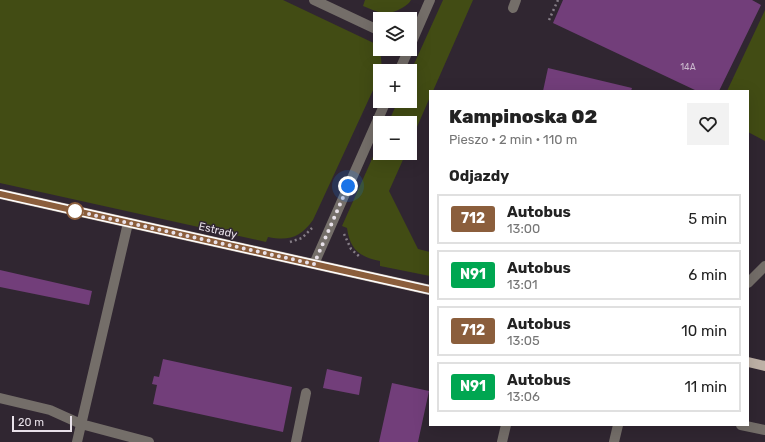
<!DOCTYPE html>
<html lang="pl">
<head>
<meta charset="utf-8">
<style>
	body { margin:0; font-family:Rubik,sans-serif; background:#f2f2f2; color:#222; height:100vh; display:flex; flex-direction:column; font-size:15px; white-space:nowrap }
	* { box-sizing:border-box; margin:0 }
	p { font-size:13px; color:#767676 }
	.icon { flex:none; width:22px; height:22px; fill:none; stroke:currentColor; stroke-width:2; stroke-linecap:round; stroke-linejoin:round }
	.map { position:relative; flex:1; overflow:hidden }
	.side { position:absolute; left:429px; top:90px; width:320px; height:336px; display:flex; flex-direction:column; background:#fff; border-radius:0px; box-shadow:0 4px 16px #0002 }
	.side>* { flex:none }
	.badge { padding:0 8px; border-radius:3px; font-size:14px; line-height:26px }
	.buttons { position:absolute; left:373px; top:12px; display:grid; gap:8px }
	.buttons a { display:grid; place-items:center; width:44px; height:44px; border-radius:0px; background:#fff; box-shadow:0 4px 16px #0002; font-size:20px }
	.scale { position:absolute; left:12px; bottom:10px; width:60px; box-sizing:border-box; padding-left:4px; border:2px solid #e8e1e9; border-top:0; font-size:11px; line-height:14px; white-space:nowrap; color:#e8e1e9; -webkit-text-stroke:3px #302631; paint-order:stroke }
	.you { position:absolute; width:20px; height:20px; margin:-10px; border:3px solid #fff; border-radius:50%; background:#1a73e8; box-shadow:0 0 0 6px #1a73e833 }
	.map>.badge { position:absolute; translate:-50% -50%; box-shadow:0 0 0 2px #fff }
	h2 { padding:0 20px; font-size:15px; line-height:36px }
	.round { display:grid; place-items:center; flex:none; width:42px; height:42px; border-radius:0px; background:#f2f2f2 }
	.overview { display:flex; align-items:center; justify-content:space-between; height:68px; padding:0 20px }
	h1 { font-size:19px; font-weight:800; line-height:30px }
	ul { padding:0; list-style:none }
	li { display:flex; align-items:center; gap:12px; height:50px; margin:0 8px 6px; padding:0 12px; border:2px solid #e0e0e0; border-radius:0px }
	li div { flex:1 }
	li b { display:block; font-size:15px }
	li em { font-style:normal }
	li .badge { min-width:44px; font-weight:700; text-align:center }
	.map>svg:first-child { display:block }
	.green { fill:#424c14 }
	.building { fill:#723e7a }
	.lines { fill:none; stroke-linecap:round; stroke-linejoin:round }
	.path { stroke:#867e87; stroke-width:2.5; stroke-dasharray:2 3; stroke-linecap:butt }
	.minor { stroke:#746e69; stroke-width:10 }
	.major { stroke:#bfb2a7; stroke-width:10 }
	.line-casing { stroke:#fff; stroke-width:9 }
	.line { stroke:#8b5e3c; stroke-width:6 }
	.walk { stroke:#e8e1e9; stroke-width:4; stroke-dasharray:0 7.2 }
	.stop-dot { fill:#fff; stroke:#8b5e3c; stroke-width:2 }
	.labels { text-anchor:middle; stroke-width:3; stroke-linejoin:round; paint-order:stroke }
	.number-label { font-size:9px; fill:#cab8cd }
	.street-label { font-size:11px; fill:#e8e1e9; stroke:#302631 }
</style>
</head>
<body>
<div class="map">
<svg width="765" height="442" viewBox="0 0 765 442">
	<rect width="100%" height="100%" fill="#302631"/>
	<path class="green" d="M0,0h283l97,46 2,24 -2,1v4l-67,145c-13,18 -24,21 -45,17l-2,5 -266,-59z
		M365,0h46c-2,4 -6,6 -9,8 -15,9 -25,4 -39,-2z
		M443,0h30l-40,91h-3v6l-20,46v-20h-22l10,-22h12v-28z
		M765,10v131l-17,-9v-41h-21z
		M380,141v12h26l-17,38 29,58 12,3v24l-50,-10v-5c-20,-4 -30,-11 -33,-33l-5,-2z"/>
	<path class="building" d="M563,0h189l9,5 -42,86h-22l-144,-68z
		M548,68l84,20 -1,3h-88z
		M0,270l92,21 -3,14 -89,-18z
		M163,359l129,28 -9,45 -130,-28 4,-19 -5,-1 2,-8 5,1z
		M327,369l35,8 -3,18 -36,-7z
		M392,383l37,8 -11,51h-39z"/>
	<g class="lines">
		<path class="path" d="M549,20l9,-20
			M375,90l5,-12
			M344,234l7,15 10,9
			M290,242l12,-4 10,-10"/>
		<path class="minor" d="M314,0l66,31
			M513,8l3,-8
			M410,46l20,-46
			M399,71l10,-22
			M314,264l72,-163
			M748,283l17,-17
			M0,398l50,12 31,14 68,18
			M741,425l24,5
			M77,442l51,-219
			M296,442l10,-49
			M502,442l4,-17
			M614,442l4,-17"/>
		<path class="major" d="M0,194l430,96
			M748,362l17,4"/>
	</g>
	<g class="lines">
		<g class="line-casing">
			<path id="line" d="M0,194l430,96"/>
		</g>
		<use href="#line" class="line"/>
		<path class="walk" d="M75,211l239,53 34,-78"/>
	</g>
	<circle class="stop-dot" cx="75" cy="211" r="8"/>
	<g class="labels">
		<g class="number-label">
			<text x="688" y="70">14A</text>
		</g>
		<g class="street-label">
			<text transform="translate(218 230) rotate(13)" y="4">Estrady</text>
		</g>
	</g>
</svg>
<div class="buttons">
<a><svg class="icon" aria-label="layers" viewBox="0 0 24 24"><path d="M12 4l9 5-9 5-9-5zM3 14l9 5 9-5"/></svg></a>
<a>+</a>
<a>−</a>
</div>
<div class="scale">20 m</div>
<div class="you" style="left:348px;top:186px"></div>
<section class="side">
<div class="overview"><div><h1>Kampinoska 02</h1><p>Pieszo · 2 min · 110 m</p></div><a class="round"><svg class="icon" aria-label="heart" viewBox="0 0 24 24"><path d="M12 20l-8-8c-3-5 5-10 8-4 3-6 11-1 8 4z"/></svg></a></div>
<h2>Odjazdy</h2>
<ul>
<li><span class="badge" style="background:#8b5e3c;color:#fff">712</span><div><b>Autobus</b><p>13:00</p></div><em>5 min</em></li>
<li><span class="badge" style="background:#00a651;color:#fff">N91</span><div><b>Autobus</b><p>13:01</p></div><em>6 min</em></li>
<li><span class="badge" style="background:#8b5e3c;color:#fff">712</span><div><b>Autobus</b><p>13:05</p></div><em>10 min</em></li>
<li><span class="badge" style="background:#00a651;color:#fff">N91</span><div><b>Autobus</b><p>13:06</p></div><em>11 min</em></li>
</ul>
</section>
</div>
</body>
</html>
